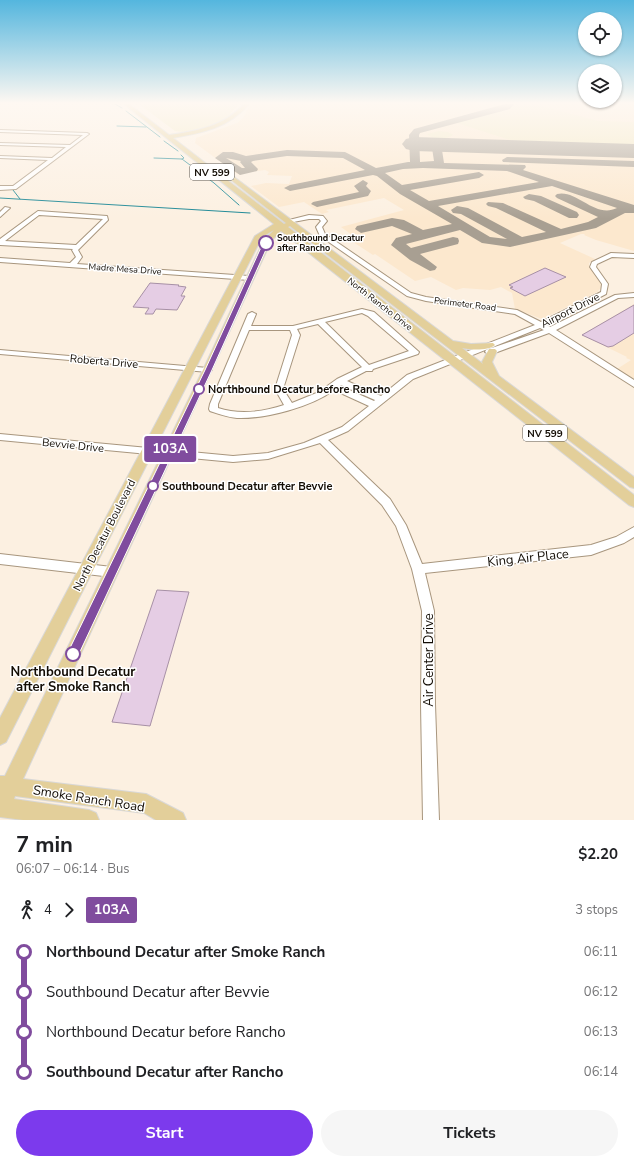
<!DOCTYPE html>
<html lang="en">
<head>
<meta charset="utf-8">
<style>
	body { margin:0; font-family:"Nunito Sans",sans-serif; background:#f6f6f6; color:#202124; height:100vh; display:flex; flex-direction:column; font-size:15px; white-space:nowrap }
	* { box-sizing:border-box; margin:0 }
	p { font-size:13px; color:#757577 }
	.icon { flex:none; width:22px; height:22px; fill:none; stroke:currentColor; stroke-width:2; stroke-linecap:round; stroke-linejoin:round }
	.map { position:relative; height:820px; overflow:hidden }
	.drawer { display:flex; flex-direction:column; background:#fff; flex:1 }
	.drawer>* { flex:none }
	.badge { padding:0 8px; border-radius:3px; font-size:14px; line-height:26px }
	.controls { position:absolute; left:578px; top:12px; display:grid; gap:8px }
	.controls a { display:grid; place-items:center; width:44px; height:44px; border-radius:50%; background:#fff; box-shadow:0 1px 3px #0004; font-size:20px }
	.map>.badge { position:absolute; translate:-50% -50%; box-shadow:0 0 0 2px #fff }
	.legs { display:flex; align-items:center; gap:6px; height:44px; padding:0 16px; font-size:13px }
	.legs p { margin-inline-start:auto }
	.summary { display:flex; align-items:center; justify-content:space-between; height:68px; padding:0 16px }
	h1 { font-size:22px; font-weight:700; line-height:30px }
	.action { display:flex; gap:8px; margin-top:auto; padding:8px 16px }
	.action a { flex:1; height:46px; border-radius:24px; background:#7c3aed; color:#fff; font-size:16px; font-weight:700; line-height:46px; text-align:center }
	.action a+a { background:#f6f6f6; color:#202124 }
	ul { padding:0 16px; list-style:none }
	li { display:flex; align-items:center; gap:14px; height:40px; font-size:15px }
	li i { display:grid; place-items:center; width:6px; height:100%; margin:0 5px; background:currentColor }
	li i::after { content:''; width:10px; height:10px; margin:-5px; border:3px solid; border-radius:50%; background:#fff }
	li p { margin-inline-start:auto }
	li:first-child i { background:linear-gradient(#0000 50%,currentColor 0) }
	li:last-child i { background:linear-gradient(currentColor 50%,#0000 0) }
	.map>svg:first-child { display:block }
	.built { fill:#fce8ce }
	.sand { fill:#f2e9c3 }
	.lines { fill:none; stroke-linecap:round; stroke-linejoin:round }
	.stream { stroke:#168593; stroke-width:1 }
	.taxiway { fill:#a89f92; fill-rule:evenodd }
	.runway { fill:#a89f92; fill-rule:evenodd }
	.building { fill:#e5cde4; stroke:#a790a6 }
	.minor-casing { stroke:#a8967e; stroke-width:2 }
	.major-casing { stroke:#d9d8d7; stroke-width:2 }
	.minor { fill:#fff; fill-rule:evenodd }
	.major { fill:#e3cf9a; fill-rule:evenodd }
	.line-1 { fill:#804c9e; stroke:#fff }
	.stop-1-dot { fill:#fff; stroke:#804c9e; stroke-width:2 }
	.labels { text-anchor:middle; stroke-width:3; stroke-linejoin:round; paint-order:stroke }
	.far-stop-label { font-size:9px; font-weight:bold; fill:#130d05; stroke:#fff; text-anchor:start }
	.far-street-label { font-size:9px; fill:#130d05; stroke:#fff }
	.shield { fill:#fff; stroke:#5a5650; stroke-width:1 }
	.shield-label { font-size:10px; font-weight:bold; fill:#130d05 }
	.street-label { font-size:11px; fill:#130d05; stroke:#fff }
	.stop-label { font-size:11px; font-weight:bold; fill:#130d05; stroke:#fff; text-anchor:start }
	.near-street-label { font-size:13px; fill:#130d05; stroke:#fff }
	.near-stop-label { font-size:13px; font-weight:bold; fill:#130d05; stroke:#fff }
</style>
</head>
<body>
<div class="map">
<svg width="634" height="820" viewBox="0 0 634 820">
	<rect width="100%" height="100%" fill="#fcf0e1"/>
	<path class="built" d="M251,104h383v147l-38,-11 -12,-5 1,-1h-4l-21,9 35,16 -6,4v4l11,13 1,8 -4,4 -55,27 -27,-10 -3,-16 -11,-6 -11,3 -27,-2 -7,2 -25,-13 -16,4 -40,-27 -2,1 -23,-15 6,-2 -15,-11 63,-17 -20,-12 -58,12 3,2 -7,2 -18,-12 -25,5 -28,-21 15,-3 23,1 3,-8 -25,-1 2,-3 -4,-2 -28,4 -42,-31 1,-5 41,-15 6,-5z
		M634,304v75l-17,-10 14,-9 -5,-2 1,-1 -45,-22z"/>
	<path class="sand" d="M139,104h100l-14,16 -8,5 -34,7 -8,-1z
		M512,104l34,3 52,14 36,1v27l-105,-3 -75,-24 57,-15z
		M439,131l9,1 5,3c-7,5 -20,5 -26,-1z"/>
	<g class="lines">
		<path class="stream" d="M115,104l7,4
			M126,111l34,26
			M117,126l29,1
			M164,141l14,10
			M181,155l3,3 -2,1
			M154,158l28,1 32,24 25,22
			M13,190l7,9
			M0,198l250,15"/>
		<path class="taxiway" d="M505,104h9l-4,5 -90,24 -1,2 1,27 14,-1 -2,-13 2,-2 20,-2v4l-12,2 2,13 81,2 1,2 -3,3 111,35v8h-9l-29,15 -86,19 -28,-4 -22,-13 -54,14 5,4 42,-11 5,1 1,3 -1,3 -38,10 17,13 -2,3 -5,1 -20,-11 -19,-15 5,-7 16,-4 -20,-8 -31,7 -6,-4 2,-3 35,-8 12,2 19,10 29,-6 -52,-30 -23,-18 -4,-1 -83,16 -6,-3 6,-3 75,-15 -22,-12 -56,-2 -34,5 -2,1 7,7 -1,2 -17,4 -25,-17 8,-6h10l13,4 41,-6 58,2 31,16 32,-6h2l-1,-27 5,-6zM226,158l15,3 -1,1 5,6h-3zM423,168l84,3 32,11 -110,19 -19,-11 69,-12 5,-3 -5,-3 -77,13 -17,-12 18,-4zM552,186l65,22c-22,11 -40,-19 -60,-14l-2,2 2,2 41,19 -10,5 -27,7 -58,-26 -15,-1 -2,2 2,2 8,2 50,24 -24,5 -54,-29 -11,-2 -6,4 2,3 8,1 46,25 -17,-2 -52,-31z
			M507,157l127,4v6l-131,-5 -1,-2z
			M363,180l5,3 -2,3 5,5 -3,5 -51,11 -6,-3 2,-2 46,-10 -5,-6z
			M529,194l12,2 36,16 2,3 -2,3h-8l-35,-17 -9,-2 -2,-2z"/>
		<path class="runway" d="M414,137l220,7v14l-220,-7 -8,-2 -4,-5 4,-5z"/>
	</g>
	<path class="building" d="M545,268l21,9 -41,19 -15,-8 3,-1 -4,-2z
		M150,283l29,2 -1,1 8,1 -5,9h4l-8,14 -21,-1 -3,5h-8l4,-6 -16,-1z
		M634,305v28l-21,13 -5,1 -26,-12z
		M157,590l32,2 -39,134 -38,-4z"/>
	<g class="lines">
		<g class="minor-casing">
			<path id="minor" d="M0,130l87,3 2,1 -73,55 -16,1v-4h13l35,-26 -48,-2v-2l52,2 14,-11 -66,-2v-2l70,2 13,-10 -83,-3z
				M5,207l5,1 -10,9v-5z
				M38,211l69,5 1,4 -30,30 4,7 -5,7 172,12 3,2 -3,2 -249,-18v-4l70,5 6,-6 -4,-7 1,-1 -73,-4v-6zM39,215l64,4 -27,26 -71,-4z
				M309,215l14,1 4,5 -5,6 3,7 86,59 15,4 91,13 24,12 60,-30 1,-8 -12,-17 2,-5 19,-9 23,1v4l-22,-1 -15,7 -1,3 12,17 -2,10 -59,31 3,2 65,-32 19,-2v4l-16,1 -62,32 78,50v7l-85,-54 -57,21h-3l-4,-2 1,-2 58,-20 -4,-2 -127,51 -65,52 -20,9 62,59 16,26 16,39 169,-19 25,-8 18,-10v10l-10,6 -33,12 -166,18 9,38 1,93 4,116h-16l-2,-116 1,-93 -10,-42 -16,-43 -14,-21 -62,-62 -52,16 -35,3 -233,-22v-6l233,22 35,-3 36,-10 38,-16 27,-21 -35,-16c-23,17 -68,29 -97,28 -10,-1 -18,-4 -27,-7l-1,-2 1,-5 38,-90 4,-2 4,2 -5,12h42l69,-17 12,3 45,40 -1,2 -45,15 -1,2h-6l-19,10 34,15 26,-21 128,-50 -20,-11 -89,-13 -19,-5 -87,-60 -4,-9 5,-6 -2,-2h-10l-21,4 -3,-2zM362,313l6,3 41,35 -40,14 -44,-43zM318,324l44,43 -25,12 -18,13 -27,11 -9,-14 17,-54 -3,-6zM249,330h41l2,5 -17,54 9,16c-21,7 -45,10 -66,3v-4zM341,385l34,15 -1,1 -34,-15z
				M0,350l208,18 4,2 -4,2 -208,-18z
				M0,554l112,13 4,2 2,3 -2,3 -4,2 -112,-13z"/>
		</g>
		<g class="major-casing">
			<path id="major" d="M124,104h5l40,31c29,-4 55,-9 75,-31h5c-20,24 -47,29 -76,34l111,86 2,-1 -65,-51 5,-1 227,170 18,3 22,-1 2,2c-7,6 -24,5 -33,3l21,16 -1,-2 7,-13h6l2,2 -5,11 7,14 135,101v11l-4,-1 -340,-261 -2,1 346,268v12l-5,-2 -348,-274 -10,10 -248,538 123,15 37,19 3,7h-30l-12,-7 -129,-17 -1,3 75,11 7,3 3,7h-76l-23,-3v-41h5l198,-406 61,-130 10,-10 -12,7 -256,505 -6,3v-27l255,-482 19,-12z"/>
		</g>
		<use href="#minor" class="minor"/>
		<use href="#major" class="major"/>
	</g>
	<linearGradient id="sky" x2="0" y2="1"><stop stop-color="#54b6de"/><stop offset="0.47" stop-color="#fef8f2"/><stop offset="1" stop-color="#fef8f2" stop-opacity="0"/></linearGradient>
	<rect width="634" height="219" fill="url(#sky)"/>
	<path class="line-1" d="M266,241l3,2 -57,127 -135,288 -4,1 -4,-1 -2,-4 2,-4 136,-280 58,-127z"/>
	<g class="stop-1-dot">
		<circle cx="266" cy="243" r="7"/>
		<circle cx="199" cy="389" r="5"/>
		<circle cx="153" cy="486" r="5"/>
		<circle cx="73" cy="654" r="7"/>
	</g>
	<g class="labels">
		<g class="far-stop-label">
			<text x="277" y="241">Southbound Decatur<tspan x="277" dy="10">after Rancho</tspan></text>
		</g>
		<g class="far-street-label">
			<text transform="translate(125 269) rotate(4)" y="3">Madre Mesa Drive</text>
			<text transform="translate(380 304) rotate(38)" y="3">North Rancho Drive</text>
			<text transform="translate(465 304) rotate(7)" y="3">Perimeter Road</text>
		</g>
		<g class="shield">
			<rect x="190" y="164" width="44" height="16" rx="3"/>
			<rect x="523" y="425" width="44" height="16" rx="3"/>
		</g>
		<g class="shield-label">
			<text x="212" y="176">NV 599</text>
			<text x="545" y="437">NV 599</text>
		</g>
		<g class="street-label">
			<text transform="translate(570 310) rotate(-27)" y="4">Airport Drive</text>
			<text transform="translate(104 361) rotate(5)" y="4">Roberta Drive</text>
			<text transform="translate(73 445) rotate(6)" y="4">Bevvie Drive</text>
			<text transform="translate(104 535) rotate(-63)" y="4">North Decatur Boulevard</text>
		</g>
		<g class="stop-label">
			<text x="208" y="393">Northbound Decatur before Rancho</text>
			<text x="162" y="490">Southbound Decatur after Bevvie</text>
		</g>
		<g class="near-street-label">
			<text transform="translate(528 557) rotate(-6)" y="5">King Air Place</text>
			<text transform="translate(428 660) rotate(-90)" y="5">Air Center Drive</text>
			<text transform="translate(89 798) rotate(9)" y="5">Smoke Ranch Road</text>
		</g>
		<g class="near-stop-label">
			<text x="73" y="676">Northbound Decatur<tspan x="73" dy="15">after Smoke Ranch</tspan></text>
		</g>
	</g>
</svg>
<div class="controls">
<a><svg class="icon" aria-label="locate" viewBox="0 0 24 24"><circle cx="12" cy="12" r="6"/><path d="M12 2v4M12 18v4M2 12h4M18 12h4"/></svg></a>
<a><svg class="icon" aria-label="layers" viewBox="0 0 24 24"><path d="M12 4l9 5-9 5-9-5zM3 14l9 5 9-5"/></svg></a>
</div>
<b class="badge" style="left:170px;top:449px;background:#804c9e;color:#fff">103A</b>
</div>
<section class="drawer">
<div class="summary"><div><h1>7 min</h1><p>06:07 – 06:14 · Bus</p></div><b>$2.20</b></div>
<div class="legs"><svg class="icon" aria-label="walk" viewBox="0 0 24 24"><circle cx="13" cy="4" r="2"/><path d="M13 8l-2 6 4 7M11 14l-3 7M7 12l3-4h3l4 4"/></svg>4<svg class="icon" aria-label="forward" viewBox="0 0 24 24"><path d="M9 5l7 7-7 7"/></svg><b class="badge" style="background:#804c9e;color:#fff">103A</b><p>3 stops</p></div>
<ul>
<li><i style="color:#804c9e"></i><b>Northbound Decatur after Smoke Ranch</b><p>06:11</p></li>
<li><i style="color:#804c9e"></i><span>Southbound Decatur after Bevvie</span><p>06:12</p></li>
<li><i style="color:#804c9e"></i><span>Northbound Decatur before Rancho</span><p>06:13</p></li>
<li><i style="color:#804c9e"></i><b>Southbound Decatur after Rancho</b><p>06:14</p></li>
</ul>
<div class="action"><a>Start</a><a>Tickets</a></div>
</section>
</body>
</html>
